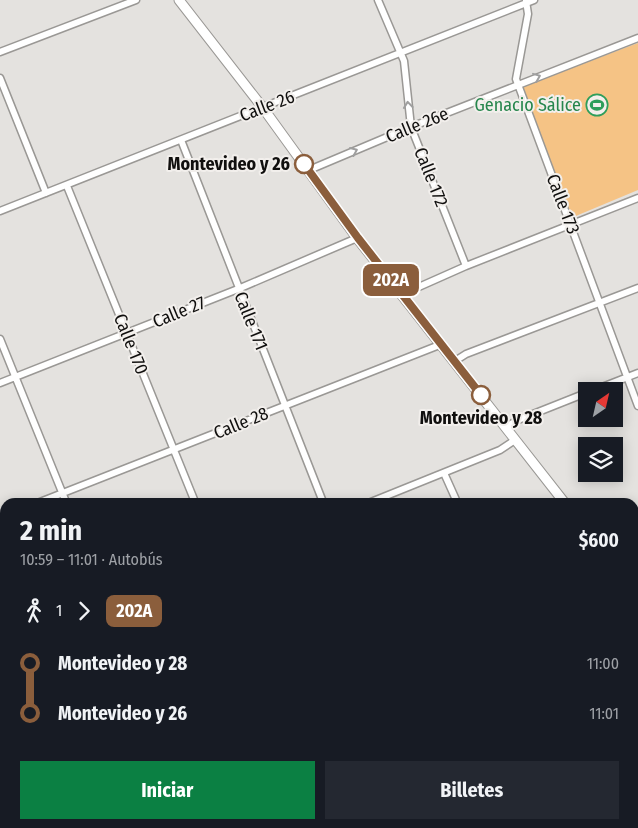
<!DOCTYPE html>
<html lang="es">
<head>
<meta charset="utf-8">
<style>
	body { margin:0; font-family:"Fira Sans Condensed",sans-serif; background:#242831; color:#f1f3f6; height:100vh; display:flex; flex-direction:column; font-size:19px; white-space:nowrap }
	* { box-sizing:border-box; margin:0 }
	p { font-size:16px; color:#9ea1a6 }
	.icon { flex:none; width:28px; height:28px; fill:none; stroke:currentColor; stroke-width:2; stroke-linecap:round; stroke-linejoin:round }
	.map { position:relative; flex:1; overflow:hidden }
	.side { position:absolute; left:0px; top:498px; width:639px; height:331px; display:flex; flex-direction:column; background:#171b24; border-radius:15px 15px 0 0; box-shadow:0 2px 12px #0003 }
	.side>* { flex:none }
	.badge { padding:0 10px; border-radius:8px; font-size:18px; line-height:32px }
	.needle { width:32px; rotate:34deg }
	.tools { position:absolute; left:578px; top:382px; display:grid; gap:10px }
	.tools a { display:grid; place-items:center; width:45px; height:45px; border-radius:0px; background:#171b24; box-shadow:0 2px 12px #0003; font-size:25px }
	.map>.badge { position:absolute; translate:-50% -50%; box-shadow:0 0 0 2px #fff }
	.legs { display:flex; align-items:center; gap:8px; height:55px; padding:0 20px; font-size:16px }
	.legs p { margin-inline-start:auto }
	.headline { display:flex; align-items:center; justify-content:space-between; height:85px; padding:0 20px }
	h1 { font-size:28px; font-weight:700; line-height:38px }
	.button { display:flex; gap:10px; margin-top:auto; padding:10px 20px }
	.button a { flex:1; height:58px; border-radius:0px; background:#0b8043; color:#fff; font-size:20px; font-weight:700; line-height:58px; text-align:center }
	.button a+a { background:#242831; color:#f1f3f6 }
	ul { padding:0 20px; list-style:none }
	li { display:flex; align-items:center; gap:18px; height:50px; font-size:19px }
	li i { display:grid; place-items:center; width:8px; height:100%; margin:0 6px; background:currentColor }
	li i::after { content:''; width:12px; height:12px; margin:-6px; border:4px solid; border-radius:50%; background:#171b24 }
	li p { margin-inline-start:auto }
	li:first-child i { background:linear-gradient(#0000 50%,currentColor 0) }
	li:last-child i { background:linear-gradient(currentColor 50%,#0000 0) }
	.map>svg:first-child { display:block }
	.green { fill:#f5c385 }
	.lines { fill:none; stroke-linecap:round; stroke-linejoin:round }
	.minor-casing { stroke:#9a9895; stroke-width:9 }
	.tertiary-casing { stroke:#9a9895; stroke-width:10 }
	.secondary-casing { stroke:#9a9895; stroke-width:11 }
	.minor { stroke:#fff; stroke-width:6 }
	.tertiary { stroke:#fff; stroke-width:8 }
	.secondary { stroke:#fff; stroke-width:9 }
	.oneway { stroke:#9f9f9f }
	.line-1-casing { stroke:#fff; stroke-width:11 }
	.line-1 { stroke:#8b5e3c; stroke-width:8 }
	.stop-1-dot { fill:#fff; stroke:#8b5e3c; stroke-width:2.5 }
	.labels { text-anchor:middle; stroke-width:4; stroke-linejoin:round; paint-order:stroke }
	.leisure-label { font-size:18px; fill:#27864d; stroke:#f2efec; text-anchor:end }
	.street-label { font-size:18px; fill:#100f0e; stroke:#f2efec }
	.stop-label { font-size:18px; font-weight:bold; fill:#100f0e; stroke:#f2efec; text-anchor:end }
</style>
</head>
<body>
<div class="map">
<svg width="638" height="828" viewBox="0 0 638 828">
	<rect width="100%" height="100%" fill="#e4e2df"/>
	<path class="green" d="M638,43v147l-67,28 -50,-131z"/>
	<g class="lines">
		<g class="minor-casing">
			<path id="minor" d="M378,0l26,61 7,66 55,139
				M526,1l2,13 -12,65 122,327
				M0,52l136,-52
				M0,78l46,115
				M181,140l142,362
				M309,170l102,-43 227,-89
				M67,186l128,316
				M0,211l534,-211
				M403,294l63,-28 172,-68
				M0,339l66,163
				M455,361l11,-7 172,-66
				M0,383l238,-94 119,-51
				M592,391l46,-18
				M506,427l12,-7 68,-27
				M444,473l13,29
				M40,502l402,-158
				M371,502l129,-52 15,-10
				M0,519l5,-2
				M634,582l4,-1
				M0,650l5,-2
				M0,657l5,12
				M634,709l4,11
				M159,824l1,4
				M288,824l2,4
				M416,824l1,4
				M549,824l2,4"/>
		</g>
		<g class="tertiary-casing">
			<path id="tertiary" d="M20,828l10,-4"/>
		</g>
		<g class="secondary-casing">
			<path id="secondary" d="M179,0l84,108 94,130 207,264
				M634,597l4,5"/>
		</g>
		<use href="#minor" class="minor"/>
		<use href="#tertiary" class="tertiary"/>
		<use href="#secondary" class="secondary"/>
	</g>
	<defs><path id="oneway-chevron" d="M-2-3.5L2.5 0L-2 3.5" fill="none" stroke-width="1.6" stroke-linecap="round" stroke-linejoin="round" transform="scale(1.25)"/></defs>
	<g class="oneway">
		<use href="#oneway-chevron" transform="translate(537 77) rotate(-22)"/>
		<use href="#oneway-chevron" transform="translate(408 105) rotate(-96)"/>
		<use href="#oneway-chevron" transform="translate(354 151) rotate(-23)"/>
	</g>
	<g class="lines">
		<g class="line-1-casing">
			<path id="line-1" d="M304,164l54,74 123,157"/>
		</g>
		<use href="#line-1" class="line-1"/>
	</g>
	<defs>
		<g id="stadium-ring" transform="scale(1.125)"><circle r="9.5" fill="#f2efec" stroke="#2e9e5b" stroke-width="1.5"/><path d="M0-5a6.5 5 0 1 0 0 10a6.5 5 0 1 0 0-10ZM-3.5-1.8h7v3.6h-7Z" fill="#2e9e5b"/></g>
	</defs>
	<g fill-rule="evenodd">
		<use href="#stadium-ring" x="597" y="105"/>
	</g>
	<g class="stop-1-dot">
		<circle cx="304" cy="164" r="9"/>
		<circle cx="481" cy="395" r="9"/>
	</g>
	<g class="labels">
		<g class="leisure-label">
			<text x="581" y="111">Genacio Sálice</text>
		</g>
		<g class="street-label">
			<text transform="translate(267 106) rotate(-21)" y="6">Calle 26</text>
			<text transform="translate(417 125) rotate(-22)" y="6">Calle 26e</text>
			<text transform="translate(431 177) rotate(68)" y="6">Calle 172</text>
			<text transform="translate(563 204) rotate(69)" y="6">Calle 173</text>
			<text transform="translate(179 312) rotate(-22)" y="6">Calle 27</text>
			<text transform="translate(251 321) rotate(68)" y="6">Calle 171</text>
			<text transform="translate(131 344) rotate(68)" y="6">Calle 170</text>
			<text transform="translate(241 423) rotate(-22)" y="6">Calle 28</text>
		</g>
		<g class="stop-label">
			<text x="290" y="170">Montevideo y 26</text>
			<text x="481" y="424" text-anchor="middle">Montevideo y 28</text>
		</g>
	</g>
</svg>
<div class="tools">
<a><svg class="needle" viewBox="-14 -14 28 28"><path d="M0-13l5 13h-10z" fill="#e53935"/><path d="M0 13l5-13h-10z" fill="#9ea1a6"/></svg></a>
<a><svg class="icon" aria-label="layers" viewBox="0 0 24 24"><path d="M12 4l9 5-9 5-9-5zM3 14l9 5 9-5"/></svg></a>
</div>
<b class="badge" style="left:391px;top:280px;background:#8b5e3c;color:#fff">202A</b>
<section class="side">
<div class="headline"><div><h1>2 min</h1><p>10:59 – 11:01 · Autobús</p></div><b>$600</b></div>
<div class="legs"><svg class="icon" aria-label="walk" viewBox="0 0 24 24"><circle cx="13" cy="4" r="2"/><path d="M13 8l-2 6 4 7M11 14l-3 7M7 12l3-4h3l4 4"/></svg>1<svg class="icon" aria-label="forward" viewBox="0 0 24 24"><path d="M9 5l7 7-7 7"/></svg><b class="badge" style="background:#8b5e3c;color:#fff">202A</b></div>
<ul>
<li><i style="color:#8b5e3c"></i><b>Montevideo y 28</b><p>11:00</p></li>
<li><i style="color:#8b5e3c"></i><b>Montevideo y 26</b><p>11:01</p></li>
</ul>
<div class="button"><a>Iniciar</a><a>Billetes</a></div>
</section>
</div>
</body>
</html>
